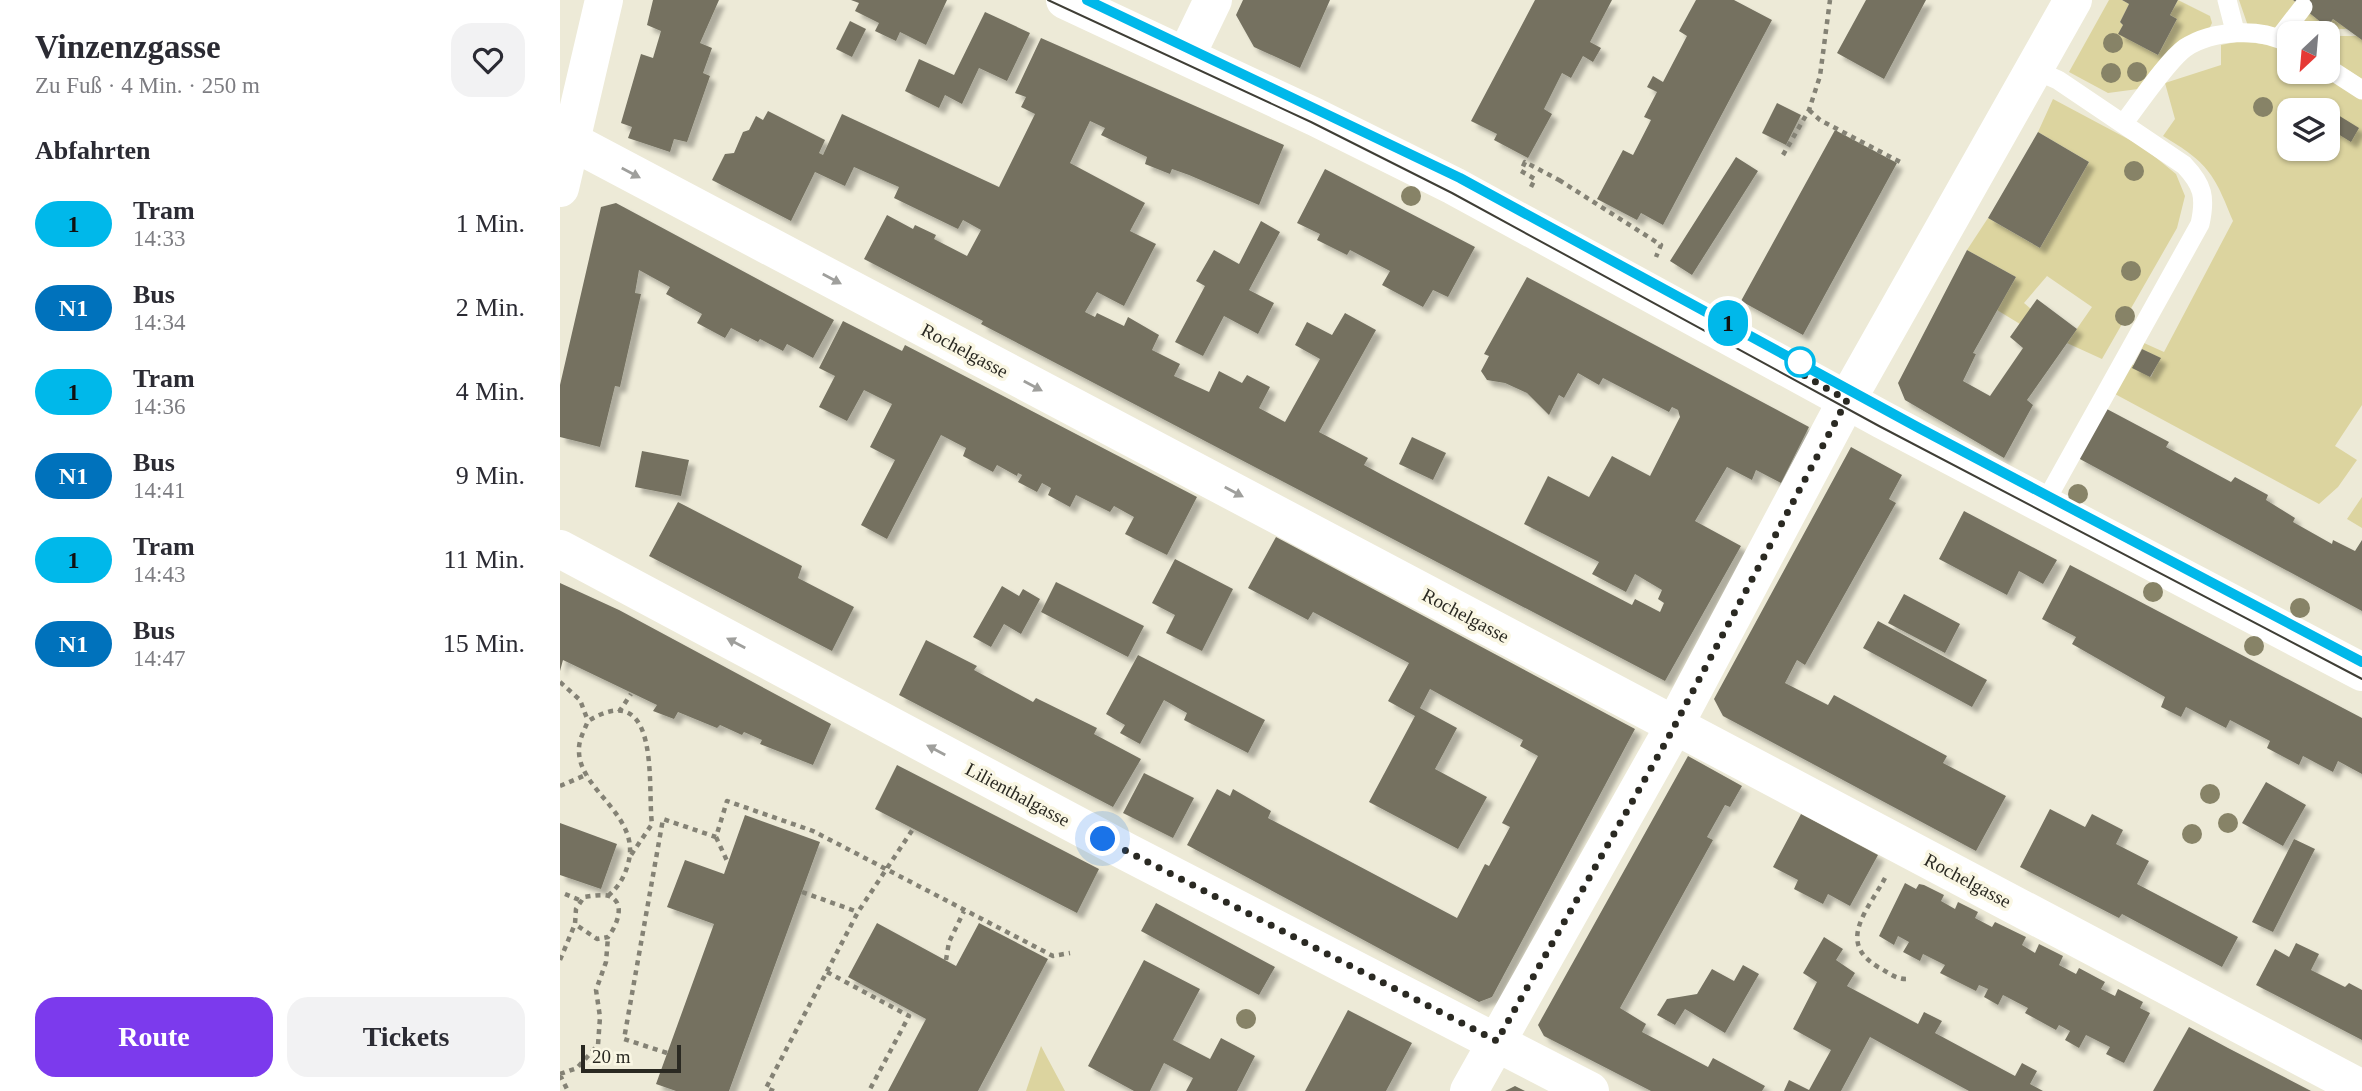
<!DOCTYPE html>
<html lang="de">
<head>
<meta charset="utf-8">
<style>
	body { margin:0; font-family:Georgia,serif; background:#f2f2f3; color:#2b2b33; height:100vh; display:flex; flex-direction:column; font-size:26px; white-space:nowrap }
	* { box-sizing:border-box; margin:0 }
	p { font-size:23px; color:#7c7c81 }
	.icon { flex:none; width:38px; height:38px; fill:none; stroke:currentColor; stroke-width:2; stroke-linecap:round; stroke-linejoin:round }
	.map { position:relative; flex:1; overflow:hidden }
	.side { display:flex; flex-direction:column; background:#fff; width:560px }
	.side>* { flex:none }
	.badge { padding:0 14px; border-radius:23px; font-size:24px; line-height:46px }
	.needle { width:46px; rotate:206deg }
	.controls { position:absolute; left:1717px; top:21px; display:grid; gap:14px }
	.controls a { display:grid; place-items:center; width:63px; height:63px; border-radius:14px; background:#fff; box-shadow:0 2px 5px #0004; font-size:35px }
	.scale { position:absolute; left:21px; bottom:18px; width:100px; box-sizing:border-box; padding-left:7px; border:4px solid #2a2922; border-top:0; font-size:19px; line-height:24px; white-space:nowrap; color:#2a2922; -webkit-text-stroke:5px #faf7e4; paint-order:stroke }
	.you { position:absolute; width:35px; height:35px; margin:-18px; border:5px solid #fff; border-radius:50%; background:#1a73e8; box-shadow:0 0 0 10px #1a73e833 }
	.map>.badge { position:absolute; translate:-50% -50%; box-shadow:0 0 0 4px #fff }
	h2 { padding:0 35px; font-size:26px; line-height:63px }
	.round { display:grid; place-items:center; flex:none; width:74px; height:74px; border-radius:21px; background:#f2f2f3 }
	.headline { display:flex; align-items:center; justify-content:space-between; height:119px; padding:0 35px }
	h1 { font-size:33px; font-weight:700; line-height:52px }
	.cta { display:flex; gap:14px; margin-top:auto; padding:14px 35px }
	.cta a { flex:1; height:80px; border-radius:21px; background:#7c3aed; color:#fff; font-size:28px; font-weight:700; line-height:80px; text-align:center }
	.cta a+a { background:#f2f2f3; color:#2b2b33 }
	ul { padding:0; list-style:none }
	li { display:flex; align-items:center; gap:21px; height:84px; padding:0 35px }
	li div { flex:1 }
	li b { display:block; font-size:26px }
	li em { font-style:normal }
	li .badge { min-width:77px; font-weight:700; text-align:center }
	main { display:flex; flex:1; min-height:0 }
	.map>svg:first-child { display:block }
	.green { fill:#dcd49f; fill-rule:evenodd }
	.building { fill:#747161; filter:url(#shadow) }
	.lines { fill:none; stroke-linecap:round; stroke-linejoin:round }
	.path { stroke:#848275; stroke-width:4.5; stroke-dasharray:5 5; stroke-linecap:butt }
	.lane { stroke:#fff; stroke-width:19 }
	.street { stroke:#fff; stroke-width:38 }
	.secondary { stroke:#fff; stroke-width:38 }
	.tram { stroke:#3f3e36; stroke-width:2 }
	.tree { fill:#878367 }
	.oneway { fill:#9f9f9c }
	.line-casing { stroke:#fff; stroke-width:16 }
	.line { stroke:#00b8ea; stroke-width:10 }
	.walk { stroke:#2a2922; stroke-width:7; stroke-dasharray:0 12.6 }
	.stop-dot { fill:#fff; stroke:#00b8ea; stroke-width:3.5 }
	.labels { text-anchor:middle; stroke-width:7; stroke-linejoin:round; paint-order:stroke }
	.street-label { font-size:19px; fill:#2a2922; stroke:#faf7e4 }
</style>
</head>
<body>
<main>
<section class="side">
<div class="headline"><div><h1>Vinzenzgasse</h1><p>Zu Fuß · 4 Min. · 250 m</p></div><a class="round"><svg class="icon" aria-label="heart" viewBox="0 0 24 24"><path d="M12 20l-8-8c-3-5 5-10 8-4 3-6 11-1 8 4z"/></svg></a></div>
<h2>Abfahrten</h2>
<ul>
<li><span class="badge" style="background:#00b8ea;color:#111">1</span><div><b>Tram</b><p>14:33</p></div><em>1 Min.</em></li>
<li><span class="badge" style="background:#0072bc;color:#fff">N1</span><div><b>Bus</b><p>14:34</p></div><em>2 Min.</em></li>
<li><span class="badge" style="background:#00b8ea;color:#111">1</span><div><b>Tram</b><p>14:36</p></div><em>4 Min.</em></li>
<li><span class="badge" style="background:#0072bc;color:#fff">N1</span><div><b>Bus</b><p>14:41</p></div><em>9 Min.</em></li>
<li><span class="badge" style="background:#00b8ea;color:#111">1</span><div><b>Tram</b><p>14:43</p></div><em>11 Min.</em></li>
<li><span class="badge" style="background:#0072bc;color:#fff">N1</span><div><b>Bus</b><p>14:47</p></div><em>15 Min.</em></li>
</ul>
<div class="cta"><a>Route</a><a>Tickets</a></div>
</section>
<div class="map">
<svg width="1802" height="1091" viewBox="0 0 1802 1091">
	<defs>
		<filter id="shadow"><feDropShadow dx="6" dy="6" stdDeviation="2" flood-color="#0004"/></filter>
	</defs>
	<rect width="100%" height="100%" fill="#edead7"/>
	<path class="green" d="M1549,0h13l7,4 -9,18 3,3 -4,9 39,21 19,-36 -7,-4 8,-15 32,16 2,7 -3,6c-35,16 -49,27 -71,60l-30,4 -39,-21z
		M1679,0h54l5,4 -22,28 -28,-6z
		M1747,11l20,16 6,-8 14,10 -56,1z
		M1768,36h29l5,4v39l-34,-21z
		M1681,41l35,5 13,7v19h31l42,25v308l-27,41 22,14 -19,27 -19,17 -204,-110 14,-32 22,15 9,-19 -18,-9 2,-6 20,9 69,-131c-19,-48 -25,-58 -70,-85l12,-17 -10,-36 56,-18v-20zM1729,110h39v39h-39z
		M1493,99l90,48 33,27 9,22 -8,32 -75,131 -35,-16 25,-36 -45,-31 -23,27 7,6 -11,15 -23,-14 19,-33 -49,-27 21,-32 52,30 49,-86 -51,-30z
		M1802,497v31l-15,-9z
		M481,1046l24,45h-39z"/>
	<path class="building" d="M93,0h66l-19,43 12,5 -9,25 7,3 -23,66 -13,-3 -4,13 -42,-14 4,-11 -11,-4 20,-69 12,4 8,-27 -14,-6z
		M291,0h96l-21,45 -26,-13 -4,9 -21,-10 4,-8 -24,-12 4,-8z
		M683,0h87l-30,68 -46,-21 -18,-32z
		M975,0h77l-22,42 11,6 -8,14 -10,-6 -12,22 -9,-5 -18,36 8,5 -24,44 -34,-18 3,-6 -26,-13z
		M1136,0h38l38,20 -109,205 -22,-12 -4,7 -40,-21 26,-49 10,5 18,-35 -7,-3 13,-25 -10,-5 6,-11 10,6 24,-46 -8,-5z
		M1306,0h60l-42,79 -47,-26z
		M1562,0h56l-8,15 7,4 -19,36 -40,-21 5,-9 -3,-3 9,-18z
		M1733,0h69v40l-29,-21 -6,8z
		M425,12l45,21 -23,48 -28,-13 -17,36 -17,-9 -6,13 -34,-17 14,-32 35,16z
		M290,21l16,8 -14,28 -16,-8z
		M481,38l243,107 -25,60 -70,-30 -17,-6 -2,5 -25,-10 2,-7 -46,-22 4,-7 -15,-7 -20,42 75,40 -15,28 26,13 -32,62 -27,-14 -12,20 10,5 2,-4 27,13 4,-9 31,18 -7,15 28,14 -6,12 35,16 10,-21 23,12 5,-8 23,12 -11,21 26,14 35,-63 -25,-14 12,-23 25,13 13,-22 31,17 -57,102 49,26 -4,7 24,13 244,127 3,-6 25,13 4,-9 -6,-4 4,-9 -27,-16 -9,18 -34,-18 7,-12 -75,-38 24,-48 41,21 23,-41 38,20 30,-59 -2,-7 -6,-3 -3,5 -66,-34 -4,7 -21,-12 -14,25 -5,-3 -10,20 -22,-22 -22,-10 -18,-3 -6,-9 8,-15 -5,-2 43,-77 282,150 -28,56 -25,-13 -4,10 -25,-13 -32,54 46,25 -76,135 -684,-357 2,-3 -119,-62 23,-44 26,14 2,-4 21,10 -2,4 33,17 14,-26 -18,-10 -5,9 -64,-31 5,-11 -45,-20 -9,19 -30,-14 -24,49 -79,-41 13,-26 9,-1 9,-21 6,-2 7,-14 7,4 5,-9 57,29 -6,13 4,2 19,-41 157,73 36,-73 -14,-7 5,-10 -11,-4z
		M1217,103l24,12 -15,30 -24,-12z
		M1778,115l21,13 -8,14 -21,-13z
		M1275,130l62,33 -94,172 -62,-34z
		M1478,132l51,30 -49,86 -52,-30z
		M1176,157l22,14 -66,104 -22,-14z
		M765,169l150,78 -27,50 -15,-7 -10,17 -41,-22 8,-14 -40,-21 -3,5 -30,-15 3,-6 -23,-11z
		M56,203l218,117 -21,38 -26,-14 -4,7 -23,-12 -2,3 -27,-14 -6,10 -28,-15 5,-9 -36,-20 4,-7 -31,-17 -4,23 6,1 -21,93 -5,-1 -15,61 -40,-10v-52l41,-178z
		M701,221l19,11 -31,58 25,13 -16,31 -34,-18 -21,40 -28,-14 30,-56 -9,-5 18,-31 25,14z
		M1407,250l49,27 -43,76 3,1 -13,27 27,15 33,-48 -13,-11 27,-38 40,30 -50,71 6,5 -29,53 -99,-58 -7,-17z
		M283,321l59,30 3,-6 292,152 -30,58 -42,-21 9,-17 -20,-11 -4,6 -34,-17 -6,12 -22,-12 3,-7 -9,-5 -5,9 -19,-10 4,-7 -4,-2 -1,3 -20,-11 -4,7 -30,-16 3,-8 -25,-13 -54,104 -26,-14 34,-65 -25,-13 22,-43 -28,-14 -17,31 -28,-14 16,-31 -16,-8z
		M1582,349l19,9 -11,19 -18,-9z
		M1545,408l64,34 -3,5 65,35 4,-5 33,18 -2,5 29,18 -2,4 39,22 1,-4 22,11 7,-11v71l-284,-153z
		M852,437l34,16 -13,27 -34,-16z
		M1291,447l51,28 -13,24 7,4 -91,162 -8,-5 -12,23 43,22 6,-10 113,61 -4,7 63,33 -30,55 -253,-135 -9,-17z
		M82,451l47,9 -8,36 -46,-9z
		M118,502l124,64 -4,12 56,29 -22,44 -183,-95z
		M1404,511l93,49 -14,24 -24,-13 -12,24 -68,-36z
		M716,537l359,192 -143,268 -13,5 -292,-157 30,-56 13,7 3,-7 38,22 -3,7 189,100 28,-54 4,2 21,-39 -8,-4 36,-67 -18,-10 3,-6 -93,-51 -10,19 37,20 -22,41 52,28 -29,52 -89,-47 46,-86 -27,-15 21,-38 -96,-51 -5,8 -60,-32z
		M615,559l58,30 -31,62 -36,-18 9,-18 -23,-12z
		M1510,565l292,153v56l-24,-13 -5,11 -30,-16 -4,9 -32,-17 3,-7 -40,-21 -4,8 -40,-21 -5,10 -20,-10 4,-10 -93,-53 4,-7 -34,-18z
		M496,582l88,44 -16,31 -87,-45z
		M0,583l59,27 212,114 -18,41 -53,-21 2,-4 -18,-8 -2,3 -22,-10 -3,3 -39,-16 -4,7 -21,-8 4,-6 -94,-45 -3,11z
		M442,586l17,10 4,-7 17,10 -19,35 -17,-10 -13,23 -18,-10z
		M1344,594l56,30 -15,29 -57,-30z
		M1318,621l109,59 -15,27 -109,-59z
		M366,640l51,26 -3,4 59,32 3,-4 61,30 -3,6 47,25 -28,48 -214,-112z
		M578,655l127,65 -17,33 -64,-33 3,-7 -23,-13 -24,44 -20,-11 5,-8 -19,-11z
		M1128,756l54,30 -12,21 -5,-2 -18,32 6,3 -93,168 26,16 -4,8 66,35 5,-9 52,28 -3,5h-111l-107,-55 -6,-11z
		M337,765l202,104 -22,44 -202,-104z
		M584,773l50,25 -21,40 -50,-25z
		M1706,782l40,23 -23,41 -41,-23z
		M1490,809l35,18 7,-13 31,16 -7,14 33,17 -12,23 101,53 -16,30 -100,-53 -3,4 -99,-51z
		M1241,814l77,41 -28,51 -22,-12 -5,10 -29,-15 4,-9 -25,-13z
		M185,815l75,27 -91,249h-53l-20,-7 58,-160 -47,-17 18,-47 39,14z
		M0,823l57,21 -16,45 -41,-14z
		M1734,839l21,10 -42,83 -21,-10z
		M1345,883l11,6 3,-5 5,1 20,10 -3,6 14,8 3,-7 20,10 -3,6 17,9 3,-5 31,15 -4,8 13,8 4,-9 24,12 -4,9 17,9 3,-6 26,14 -4,7 14,7 3,-7 25,13 -3,6 10,5 -26,50 -18,-9 4,-7 -24,-12 -7,13 -14,-8 5,-9 -11,-6 -3,5 -31,-17 3,-5 -25,-13 -5,10 -14,-8 4,-8 -9,-4 -3,6 -36,-18 5,-8 -22,-11 -3,7 -17,-9 6,-10 -11,-6 -4,9 -15,-9z
		M596,903l119,64 -16,28 -118,-64z
		M317,923l79,43 23,-43 69,36 -70,132h-90l38,-72 -78,-42z
		M1264,937l19,12 -7,11 19,13 -8,13 71,38 6,-12 18,9 -7,12 80,43 7,-13 15,8 -7,13 13,7h-74l-99,-54 -29,54h-57l5,-11 20,10 22,-40 -38,-21 24,-47 -14,-9z
		M1736,943l23,11 -8,16 34,17 4,-4 13,7v50l-106,-55 19,-36 14,8z
		M584,960l56,29 -27,51 37,19 11,-21 34,18 -18,35h-51l7,-13 -29,-15 -14,28h-16l-46,-25z
		M1183,965l16,9 -34,59 -40,-24 -10,16 -18,-10 10,-16 30,-5 15,-25 22,12z
		M788,1010l64,33 -26,48h-81z
		M1629,1027l39,21 83,43h-158z
		M955,1086l10,5h-20z"/>
	<g class="lines">
		<path class="path" d="M1249,110l11,10 82,43
			M1223,155l26,-45 11,-34 10,-76
			M999,180l102,65 -5,12
			M971,187l4,-8 -14,-8 4,-9 34,18 3,-4
			M0,682l20,18 8,21
			M59,712l12,-18
			M0,786l28,-12
			M156,837l12,26
			M1325,878c-17,32 -49,64 -7,89 10,5 18,13 30,12
			M242,892l56,20
			M5,894l17,7
			M48,896c11,-10 16,-18 20,-32 14,-48 -48,-73 -49,-112 -1,-11 5,-21 9,-31 74,-45 59,67 64,103l-23,34
			M0,960l15,-36 1,-15 8,-12c7,-1 18,-3 25,-1 18,7 7,31 -1,41l-11,2 -22,-15
			M386,960l3,-18 15,-31
			M267,972l82,44 -40,75
			M107,1053l-43,-14 39,-220 53,18 11,-36 86,30 240,125 17,-3
			M0,1074l17,-6 21,-23 2,-28 -4,-27 10,-28 2,-25
			M0,1075l8,16
			M214,1091l-8,-3 92,-176 55,-83"/>
		<path class="lane" d="M1667,0l8,31
			M1719,38l24,-31
			M1768,68l34,22
			M1473,69l25,11 126,85c19,20 22,32 16,59l-156,280
			M1563,124c15,-19 44,-63 62,-76 27,-18 77,-21 104,-4"/>
		<path class="street" d="M626,56l27,-56
			M11,141l1791,948
			M0,549l567,303 463,239
			M909,1091l198,-352 180,-339 226,-400"/>
		<path class="secondary" d="M505,0l250,117 139,69 429,234 479,252
			M0,188l44,-188"/>
		<path class="tram" d="M488,0l263,122 141,71 427,233 483,253
			M527,0l373,178 572,311 330,173"/>
	</g>
	<g class="tree">
		<circle cx="1553" cy="43" r="10"/>
		<circle cx="1577" cy="72" r="10"/>
		<circle cx="1551" cy="73" r="10"/>
		<circle cx="1703" cy="107" r="10"/>
		<circle cx="1574" cy="171" r="10"/>
		<circle cx="851" cy="196" r="10"/>
		<circle cx="1571" cy="271" r="10"/>
		<circle cx="1565" cy="316" r="10"/>
		<circle cx="1518" cy="494" r="10"/>
		<circle cx="1593" cy="592" r="10"/>
		<circle cx="1740" cy="608" r="10"/>
		<circle cx="1694" cy="646" r="10"/>
		<circle cx="1650" cy="794" r="10"/>
		<circle cx="1668" cy="823" r="10"/>
		<circle cx="1632" cy="834" r="10"/>
		<circle cx="686" cy="1019" r="10"/>
	</g>
	<defs><path id="oneway-solid" d="M-6-.8H1V-3.2L6.5 0L1 3.2V.8H-6Z" transform="scale(1.75)"/></defs>
	<g class="oneway">
		<use href="#oneway-solid" transform="translate(71 173) rotate(28)"/>
		<use href="#oneway-solid" transform="translate(272 279) rotate(28)"/>
		<use href="#oneway-solid" transform="translate(473 386) rotate(28)"/>
		<use href="#oneway-solid" transform="translate(674 492) rotate(28)"/>
		<use href="#oneway-solid" transform="translate(176 643) rotate(-152)"/>
		<use href="#oneway-solid" transform="translate(376 750) rotate(-152)"/>
	</g>
	<g class="lines">
		<g class="line-casing">
			<path id="line" d="M527,0l373,178 459,250 443,234"/>
		</g>
		<use href="#line" class="line"/>
		<path class="walk" d="M543,839l394,202 170,-301 180,-340 -54,-31 7,-7"/>
	</g>
	<circle class="stop-dot" cx="1240" cy="362" r="14"/>
	<g class="labels">
		<g class="street-label">
			<text transform="translate(405 350) rotate(28)" y="7">Rochelgasse</text>
			<text transform="translate(906 615) rotate(28)" y="7">Rochelgasse</text>
			<text transform="translate(458 794) rotate(28)" y="7">Lilienthalgasse</text>
			<text transform="translate(1408 880) rotate(28)" y="7">Rochelgasse</text>
		</g>
	</g>
</svg>
<div class="controls">
<a><svg class="needle" viewBox="-14 -14 28 28"><path d="M0-13l5 13h-10z" fill="#e53935"/><path d="M0 13l5-13h-10z" fill="#7c7c81"/></svg></a>
<a><svg class="icon" aria-label="layers" viewBox="0 0 24 24"><path d="M12 4l9 5-9 5-9-5zM3 14l9 5 9-5"/></svg></a>
</div>
<div class="scale">20 m</div>
<div class="you" style="left:543px;top:839px"></div>
<b class="badge" style="left:1168px;top:323px;background:#00b8ea;color:#111">1</b>
</div>
</main>
</body>
</html>
